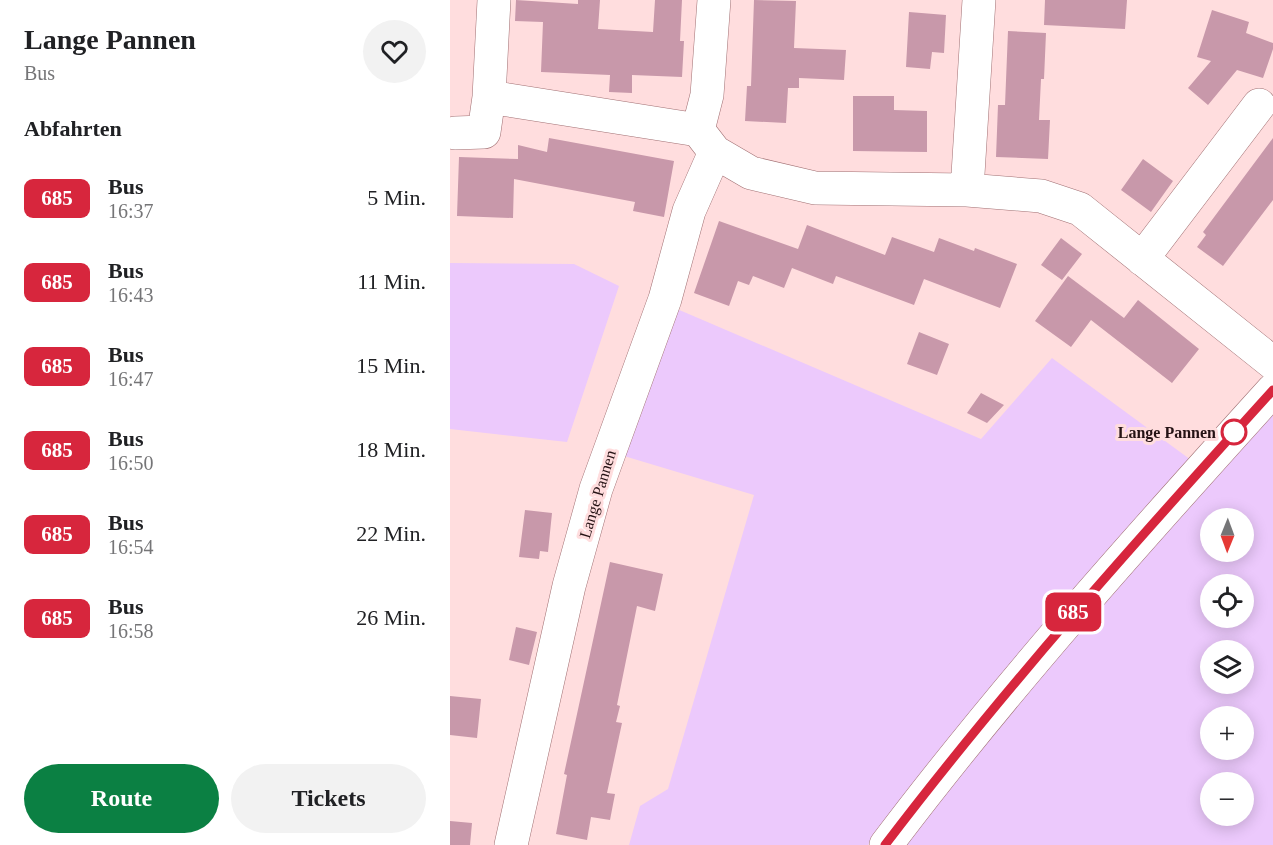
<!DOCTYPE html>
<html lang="de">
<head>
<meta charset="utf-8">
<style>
	body { margin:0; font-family:"Times New Roman",serif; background:#f2f2f2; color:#202124; height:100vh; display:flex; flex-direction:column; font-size:22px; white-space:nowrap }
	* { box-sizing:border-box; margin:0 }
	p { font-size:20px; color:#757577 }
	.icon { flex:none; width:33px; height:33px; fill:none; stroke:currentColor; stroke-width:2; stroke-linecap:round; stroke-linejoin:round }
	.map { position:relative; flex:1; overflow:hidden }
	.details { display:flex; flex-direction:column; background:#fff; width:450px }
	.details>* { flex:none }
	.badge { padding:0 12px; border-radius:9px; font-size:21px; line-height:39px }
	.needle { width:39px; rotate:181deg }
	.fabs { position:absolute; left:750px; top:508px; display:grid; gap:12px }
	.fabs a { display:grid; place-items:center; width:54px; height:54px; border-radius:50%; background:#fff; box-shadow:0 3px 15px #0003; font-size:30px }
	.map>.badge { position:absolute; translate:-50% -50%; box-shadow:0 0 0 3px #fff }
	h2 { padding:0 24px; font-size:22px; line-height:54px }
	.round { display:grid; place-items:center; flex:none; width:63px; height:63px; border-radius:32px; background:#f2f2f2 }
	.overview { display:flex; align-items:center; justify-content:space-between; height:102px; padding:0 24px }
	h1 { font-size:28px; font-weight:700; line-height:45px }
	.action { display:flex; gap:12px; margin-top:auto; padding:12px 24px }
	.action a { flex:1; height:69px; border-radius:36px; background:#0b8043; color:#fff; font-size:24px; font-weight:700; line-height:69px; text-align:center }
	.action a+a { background:#f2f2f2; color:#202124 }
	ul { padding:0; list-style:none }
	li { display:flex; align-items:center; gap:18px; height:84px; padding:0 24px }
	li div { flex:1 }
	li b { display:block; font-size:22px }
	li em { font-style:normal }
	li .badge { min-width:66px; font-weight:700; text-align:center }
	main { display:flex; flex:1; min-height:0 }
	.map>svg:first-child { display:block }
	.green { fill:#ecc9fc; fill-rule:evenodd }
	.building { fill:#c898aa }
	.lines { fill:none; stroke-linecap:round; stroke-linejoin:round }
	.minor-casing { stroke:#a17073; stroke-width:34 }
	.minor { stroke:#fff; stroke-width:33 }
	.line-casing { stroke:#fff; stroke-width:14 }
	.line { stroke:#d7263d; stroke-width:9 }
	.stop-dot { fill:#fff; stroke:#d7263d; stroke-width:3 }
	.labels { text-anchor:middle; stroke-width:6; stroke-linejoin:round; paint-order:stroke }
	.stop-label { font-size:16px; font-weight:bold; fill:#251214; stroke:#ffddde; text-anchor:end }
	.street-label { font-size:16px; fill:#251214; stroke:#ffddde }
</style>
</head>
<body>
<main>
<section class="details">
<div class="overview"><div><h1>Lange Pannen</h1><p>Bus</p></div><a class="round"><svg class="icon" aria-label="heart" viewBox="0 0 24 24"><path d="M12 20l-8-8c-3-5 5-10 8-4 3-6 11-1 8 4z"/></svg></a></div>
<h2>Abfahrten</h2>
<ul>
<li><span class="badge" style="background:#d7263d;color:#fff">685</span><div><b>Bus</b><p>16:37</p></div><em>5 Min.</em></li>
<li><span class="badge" style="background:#d7263d;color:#fff">685</span><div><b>Bus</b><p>16:43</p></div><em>11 Min.</em></li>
<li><span class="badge" style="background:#d7263d;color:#fff">685</span><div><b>Bus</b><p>16:47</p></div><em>15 Min.</em></li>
<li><span class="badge" style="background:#d7263d;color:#fff">685</span><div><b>Bus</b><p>16:50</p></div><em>18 Min.</em></li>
<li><span class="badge" style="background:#d7263d;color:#fff">685</span><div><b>Bus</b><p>16:54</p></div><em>22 Min.</em></li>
<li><span class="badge" style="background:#d7263d;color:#fff">685</span><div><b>Bus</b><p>16:58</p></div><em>26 Min.</em></li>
</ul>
<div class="action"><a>Route</a><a>Tickets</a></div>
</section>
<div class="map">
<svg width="823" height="845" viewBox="0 0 823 845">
	<rect width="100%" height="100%" fill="#ffddde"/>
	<path class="green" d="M0,263l124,1 45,22 -52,156 -117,-13z
		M227,309l304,130 71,-81 139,102 -257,297 -66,88h-239l11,-39 28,-17 86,-294 -130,-39z
		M823,409v436h-370l56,-76zM760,519h34v33h-34zM760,585h34v33h-34zM760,651h34v33h-34zM760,717h34v33h-34zM760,783h34v33h-34z"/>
	<path class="building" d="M66,0l62,4v-4h22l-2,29 55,3 2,-32h27l-2,41h4l-2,36 -50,-2v18l-23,-1 1,-17 -69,-3 2,-50 -28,-1z
		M304,0l42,1 -2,47 52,2 -2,30 -45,-2v10h-11l-2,35 -41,-2 2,-35h4z
		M595,0h82l-2,29 -81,-4z
		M762,10l37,12 -3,11 27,10v6l-10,29 -26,-8 -29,35 -20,-17 23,-27 -14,-4z
		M459,12l37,3 -2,38 -12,-1 -2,17 -24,-2z
		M558,31l38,2 -2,46h-3l-2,41h11l-2,39 -52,-2 2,-52h7z
		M403,96h41v14l33,1v41l-74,-1z
		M99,138l125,23 -10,56 -31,-6 2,-9 -121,-23 -1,39 -56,-2 2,-59 59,2v-14l29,7z
		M823,138v62l-50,66 -26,-19 9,-12 -3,-3z
		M693,159l30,22 -22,31 -30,-22z
		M269,221l79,28 9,-24 78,30 7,-18 42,15 5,-14 35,13 1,-3 42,16 -17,44 -76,-29 -10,26 -78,-29 -3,8 -41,-16 -8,20 -31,-12 -4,9 -11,-4 -9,25 -35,-13z
		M611,238l21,16 -20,26 -21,-15z
		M618,276l56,42 14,-18 61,49 -27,34 -81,-63 -20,27 -36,-26z
		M469,332l30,12 -12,31 -30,-11z
		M531,393l23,12 -17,18 -20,-10z
		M75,510l27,3 -4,39 -8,-1 -1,8 -20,-2z
		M160,562l53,12 -8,37 -18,-5 -20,99 3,1 -4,16 6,1 -15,70 8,1 -5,26 -19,-3 -4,23 -31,-6 11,-59 -3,-1z
		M66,627l21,5 -8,33 -20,-5z
		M0,696l31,3 -4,39 -27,-3z
		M0,821l22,2 -2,22h-20z"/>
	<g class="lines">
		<g class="minor-casing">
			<path id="minor" d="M44,0l-5,97 209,33 17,22 36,21 64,15 152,2 74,6 39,13 193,154
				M248,130l9,-35 7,-95
				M5,133l29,-1 5,-35
				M517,190l12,-190
				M692,259l117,-154
				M61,845l58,-259 27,-97 69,-190 24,-88 26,-59
				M436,845c120,-159 253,-307 387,-455"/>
		</g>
		<use href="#minor" class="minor"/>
	</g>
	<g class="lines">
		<g class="line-casing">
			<path id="line" d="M435,845c121,-159 254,-307 388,-455"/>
		</g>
		<use href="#line" class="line"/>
	</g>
	<circle class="stop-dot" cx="784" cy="432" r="12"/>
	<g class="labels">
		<g class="stop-label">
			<text x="766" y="438">Lange Pannen</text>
		</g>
		<g class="street-label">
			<text transform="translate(147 494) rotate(-73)" y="6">Lange Pannen</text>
		</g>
	</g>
</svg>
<div class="fabs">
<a><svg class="needle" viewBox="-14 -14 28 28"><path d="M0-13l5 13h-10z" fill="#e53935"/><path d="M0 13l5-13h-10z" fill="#757577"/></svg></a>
<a><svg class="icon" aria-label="locate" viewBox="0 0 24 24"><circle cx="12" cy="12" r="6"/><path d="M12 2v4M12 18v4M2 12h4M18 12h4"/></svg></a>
<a><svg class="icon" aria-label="layers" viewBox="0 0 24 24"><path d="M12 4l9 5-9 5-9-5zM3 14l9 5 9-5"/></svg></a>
<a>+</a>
<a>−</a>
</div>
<b class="badge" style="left:623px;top:612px;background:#d7263d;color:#fff">685</b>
</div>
</main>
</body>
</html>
